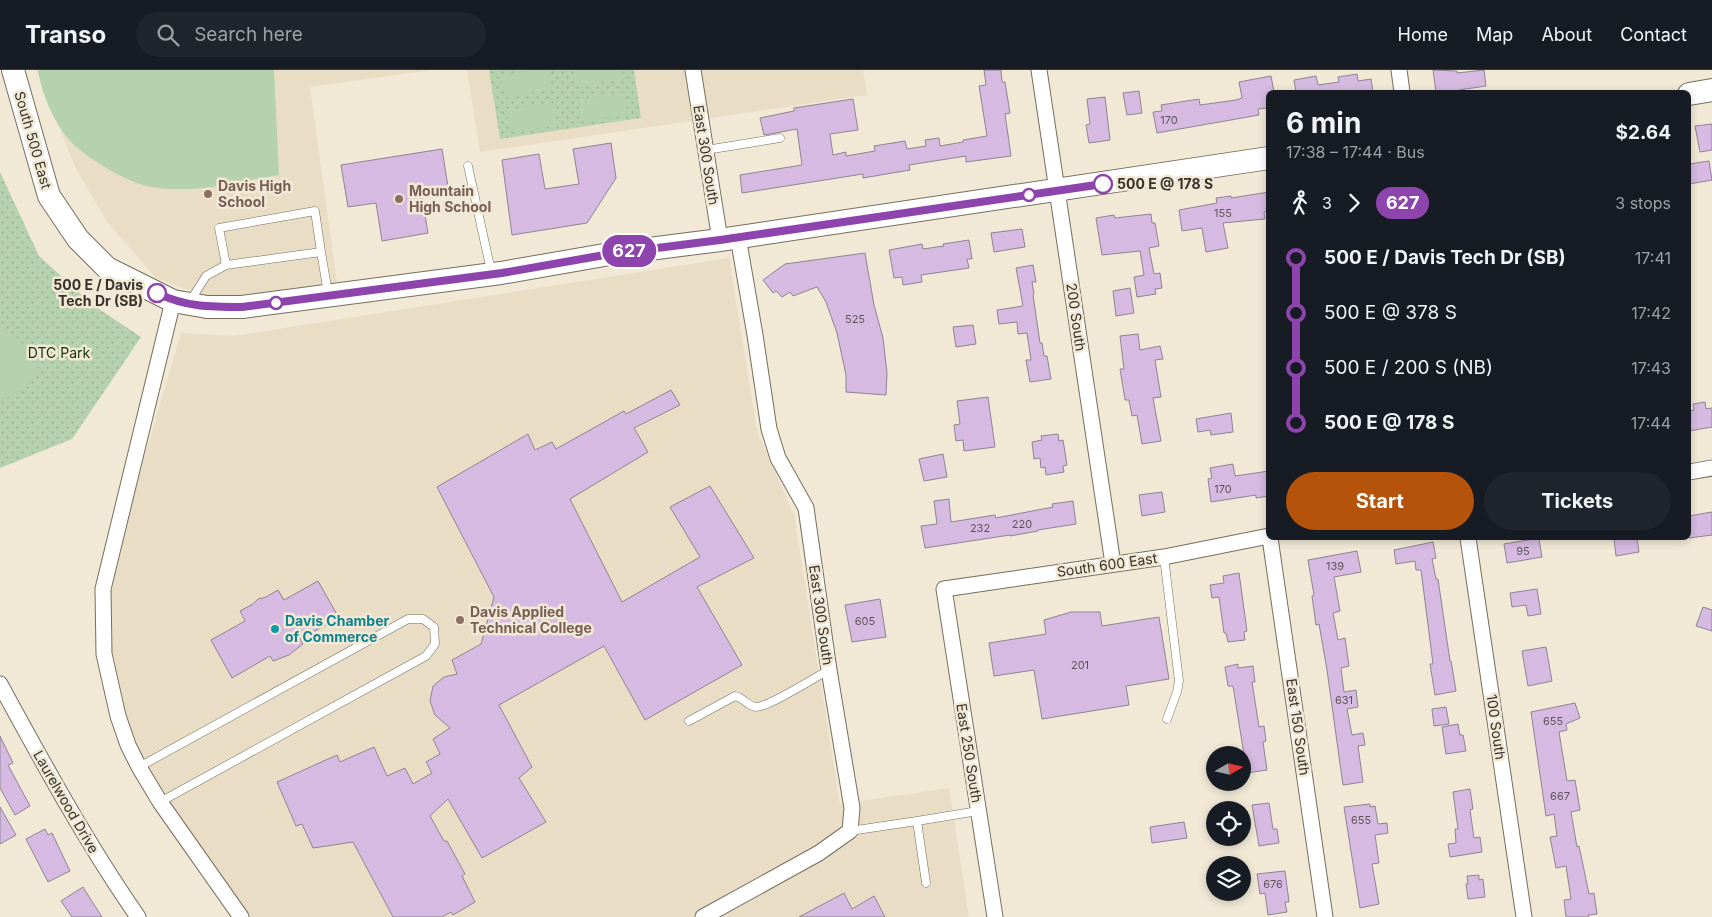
<!DOCTYPE html>
<html lang="en">
<head>
<meta charset="utf-8">
<style>
	body { margin:0; font-family:Inter,sans-serif; background:#20242c; color:#f1f3f6; height:100vh; display:flex; flex-direction:column; font-size:19px; white-space:nowrap }
	* { box-sizing:border-box; margin:0 }
	p { font-size:16px; color:#9ea1a6 }
	.icon { flex:none; width:28px; height:28px; fill:none; stroke:currentColor; stroke-width:2; stroke-linecap:round; stroke-linejoin:round }
	.map { position:relative; flex:1; overflow:hidden }
	.side { position:absolute; left:1266px; top:20px; width:425px; height:450px; display:flex; flex-direction:column; background:#171b24; border-radius:8px; box-shadow:0 2px 8px #0003 }
	.side>* { flex:none }
	.badge { padding:0 10px; border-radius:16px; font-size:18px; line-height:32px }
	.needle { width:32px; rotate:81deg }
	.fabs { position:absolute; left:1206px; top:676px; display:grid; gap:10px }
	.fabs a { display:grid; place-items:center; width:45px; height:45px; border-radius:50%; background:#171b24; box-shadow:0 2px 8px #0003; font-size:25px }
	.map>.badge { position:absolute; translate:-50% -50%; box-shadow:0 0 0 2px #fff }
	.legs { display:flex; align-items:center; gap:8px; height:55px; padding:0 20px; font-size:16px }
	.legs p { margin-inline-start:auto }
	.overview { display:flex; align-items:center; justify-content:space-between; height:85px; padding:0 20px }
	h1 { font-size:28px; font-weight:700; line-height:38px }
	.button { display:flex; gap:10px; margin-top:auto; padding:10px 20px }
	.button a { flex:1; height:58px; border-radius:30px; background:#b45309; color:#fff; font-size:20px; font-weight:700; line-height:58px; text-align:center }
	.button a+a { background:#20242c; color:#f1f3f6 }
	ul { padding:0 20px; list-style:none }
	li { display:flex; align-items:center; gap:18px; height:55px; font-size:19px }
	li i { display:grid; place-items:center; width:8px; height:100%; margin:0 6px; background:currentColor }
	li i::after { content:''; width:12px; height:12px; margin:-6px; border:4px solid; border-radius:50%; background:#171b24 }
	li p { margin-inline-start:auto }
	li:first-child i { background:linear-gradient(#0000 50%,currentColor 0) }
	li:last-child i { background:linear-gradient(currentColor 50%,#0000 0) }
	header { display:flex; align-items:center; gap:30px; box-sizing:border-box; height:70px; padding:0 25px; background:#171b24; border-bottom:1px solid #363941 }
	header strong { font-size:24px }
	nav { display:flex; gap:28px; margin-inline-start:auto; font-size:18px }
	.search { width:350px; height:45px; background:#20242c; display:flex; align-items:center; gap:12px; box-sizing:border-box; padding:0 18px; border-radius:28px; color:#9ea1a6; font-size:19px }
	.map>svg:first-child { display:block }
	.built { fill:#e9dec5 }
	.grass { fill:url(#grass-dots) }
	.pitch { fill:#b5d1ad }
	.building { fill:#d6bae1; stroke:#8e8493 }
	.lines { fill:none; stroke-linecap:round; stroke-linejoin:round }
	.lane-casing { stroke:#766e5e; stroke-width:9 }
	.street-casing { stroke:#766e5e; stroke-width:17 }
	.secondary-casing { stroke:#766e5e; stroke-width:24 }
	.lane { stroke:#fff; stroke-width:8 }
	.street { stroke:#fff; stroke-width:15 }
	.secondary { stroke:#fff; stroke-width:22 }
	.line-1-casing { stroke:#fff; stroke-width:11 }
	.line-1 { stroke:#8e44ad; stroke-width:8 }
	.stop-1-dot { fill:#fff; stroke:#8e44ad; stroke-width:2.5 }
	.education-dot { fill:#8d6e63; stroke:#f1e8d6; stroke-width:2 }
	.culture-dot { fill:#0f9aa8; stroke:#f1e8d6; stroke-width:2 }
	.labels { text-anchor:middle; stroke-width:5; stroke-linejoin:round; paint-order:stroke }
	.number-label { font-size:11px; fill:#5e5458 }
	.street-label { font-size:14px; fill:#36322b; stroke:#f1e8d6 }
	.stop-label { font-size:14px; font-weight:bold; fill:#36322b; stroke:#f1e8d6; text-anchor:start }
	.education-label { font-size:14px; font-weight:bold; fill:#785e54; stroke:#f1e8d6; text-anchor:start }
	.park-label { font-size:14px; fill:#0f3600; stroke:#f1e8d6 }
	.culture-label { font-size:14px; font-weight:bold; fill:#0d838f; stroke:#f1e8d6; text-anchor:start }
</style>
</head>
<body>
<header>
<strong>Transo</strong>
<div class="search"><svg class="icon" aria-label="search" viewBox="0 0 24 24"><circle cx="10" cy="10" r="6"/><path d="M15 15l6 6"/></svg>Search here</div>
<nav><a>Home</a><a>Map</a><a>About</a><a>Contact</a></nav>
</header>
<div class="map">
<svg width="1712" height="847" viewBox="0 0 1712 847">
	<defs>
		<pattern id="grass-dots" width="8" height="8" patternUnits="userSpaceOnUse" patternTransform="scale(1.25)"><rect width="8" height="8" fill="#b5d1ad"/><path d="M2 2h.1M6 6h.1" fill="none" stroke="#9cb495" stroke-width="1.8" stroke-linecap="round"/></pattern>
	</defs>
	<rect width="100%" height="100%" fill="#f1e8d6"/>
	<path class="built" d="M36,0h396l-122,17 27,196 -118,19 -63,-24 -49,-56 -32,-55z
		M467,0h396l4,25 -387,57z
		M729,188l28,173 37,84 46,289 109,-16 20,129h-725l-44,-62 -80,-129 -12,-66v-79l73,-248 53,3z"/>
	<path class="grass" d="M489,0h145l7,48 -141,21z
		M0,102l39,84 54,49 48,32 -69,102 -72,29z"/>
	<path class="pitch" d="M38,0h236l5,105c-36,6 -74,16 -110,14 -23,-1 -41,-8 -61,-20 -12,-7 -24,-15 -34,-24 -19,-19 -32,-50 -36,-75z
		M533,0h16l3,19 -47,8 -4,-22z
		M573,0h49l1,8 -47,8z
		M625,22l3,22 -47,8 -3,-22z
		M554,33l3,22 -47,7 -4,-22z
		M0,254l41,48 -19,17 -22,13z"/>
	<path class="building" d="M984,0h17l1,12h3l5,31 -5,1 6,42 -45,6v-6l-57,9 1,5 -47,8v-4l-121,19 -2,-18 62,-10 -5,-36 -33,6 -4,-17 34,-7v-3l59,-9 5,31 -28,4 3,21 13,-3v4l29,-5 -1,-5 31,-5 2,8 19,-3 -1,-6 14,-2 1,8 23,-4v-2l24,-4 -8,-50 7,-1z
		M1433,0l24,1v2l27,-3 2,16 -27,4 1,2h-24z
		M1357,4l1,7 13,-2 2,13h-77l-2,-12 22,-4 2,9 21,-3 -1,-5z
		M1271,6l3,16h-5v16l-11,1 1,6 -102,18 -4,-21 9,-1 -1,-6 38,-6 1,6 36,-5 6,-2 -3,-16z
		M1139,21l3,22 -15,2 -4,-22z
		M1105,27l5,43 -21,3 -3,-18 4,-1 -3,-25z
		M1712,54v26l-12,2 -5,-26z
		M611,73l5,35 -29,45 -75,12 -10,-75 37,-6 6,35 34,-5 -6,-35z
		M442,79l7,44 -27,4 6,36 -46,8 -6,-38 -28,4 -7,-42z
		M1709,91l3,19 -23,4v-20z
		M1269,122v19l-5,1 1,7 -42,4 5,25 -22,4 -4,-24 -20,3 -3,-21 38,-7 -1,-5 15,-2v2z
		M1151,144l1,9h3l4,23 -10,2 5,26 6,-1 2,15 -7,1 1,5 -19,3 -3,-20 10,-2 -4,-24 -38,4 -6,-37 18,-3 1,3z
		M1022,159l3,18 -31,5 -3,-19z
		M969,170l3,19h-5l2,9 -48,7 1,7 -19,3 -1,-8 -8,1 -5,-28 33,-6 1,5 21,-3 -1,-2z
		M865,183l9,52 9,33 4,35 -1,22 -40,-3v-17l-9,-42 -11,-31 -9,-15 -24,9 -3,-4 -8,5 -6,-6 -3,2 -10,-13 22,-16z
		M1033,195l3,17h-4l2,12 -1,1 7,48h2l2,13h3l4,23 -21,3 -4,-22h5l-4,-27 -9,1 -1,-12 -18,2 -2,-14 26,-4 -7,-38z
		M1130,218l4,25 -18,3 -3,-25z
		M973,255l3,19 -20,3 -3,-20z
		M1138,264l2,16 20,-4 3,13 -8,1 6,37 -8,1 8,43 -19,3 -5,-29 -5,1 -3,-16h-4l-5,-31h4l-4,-33z
		M671,320l9,15 -46,23 14,24 -78,47 52,103 78,-45 -30,-50 40,-21 44,72 -57,29 45,78 -97,55 -41,-74 -105,59 33,62 -13,11 27,44 -64,36 -34,-59 -18,17 14,25h3l18,33 -3,2 13,26 -22,13 -2,-3 -9,5h-49l-40,-75 -40,6 -11,-24 -6,2 -19,-44 60,-27 3,7 34,-15 13,29 18,-8 8,16 19,-11 -6,-11 14,-8 -7,-15 17,-11 -15,-13 -5,-14 3,-15 11,-9 13,-3 -5,-14 29,-16 13,-47 -57,-110 91,-53 7,16 17,-8 4,7 68,-38 2,3z
		M988,327l7,50 -31,4 -1,-11 -7,1 -2,-16 6,-1 -3,-23z
		M1705,332l1,7 6,-1v19l-23,4v-20l5,-1 -1,-6z
		M1231,343l2,19 -22,3 -1,-5 -12,2 -2,-13z
		M1058,364l1,7 4,-1 4,25 -4,1 1,6 -18,3 -1,-8 -4,1 -1,-10 -6,1 -2,-17 10,-2 -1,-4z
		M943,384l4,23 -23,4 -5,-22z
		M1233,394l2,12 34,-5v25l-13,2v-3l-45,7 -3,-23 4,-1 -2,-10z
		M1162,422l3,20 -23,4 -3,-21z
		M949,429l2,23 44,-7 1,3 57,-11 -1,-3 21,-3 3,23 -38,6v1l-28,5v-1l-85,13 -4,-22 16,-2 -3,-23z
		M1712,442v23l-23,3v-22z
		M1539,468l3,19 -35,6 -3,-19z
		M1614,468h23l2,14 -23,4z
		M1433,472l3,16 -4,1 4,20h2l12,82h1l5,30 -21,4 -5,-31h3l-12,-94h-5l-1,-9 -19,3 -2,-14z
		M1357,481l4,21 -27,5 6,34 -7,2 5,27 7,-2 4,28 -8,2 3,24 12,-2 2,17 -11,2 5,26 11,-2 2,12 -7,1 5,36 -20,3 -16,-115 -8,-46 -3,1 -4,-29 2,-1 -6,-35z
		M1239,503l8,58 -3,1 1,8 -17,2 -2,-9h-2l-5,-36 -7,1 -2,-13 14,-2 -1,-7z
		M318,511l21,37 -39,21 3,5 -14,11 -16,6 -3,-5 -38,22 -21,-38 34,-19 -5,-10 13,-7 5,-5 8,-2 12,-7 6,10z
		M1537,519l4,25 -13,2 -2,-11 -14,2 -2,-14z
		M880,529l6,38 -34,5 -7,-37z
		M1703,537l9,3v21l-16,-5z
		M1071,542h29l2,14 57,-9 10,62 -43,7 3,19 -87,14 -8,-49 -40,6 -5,-33 57,-9 -2,-14z
		M1546,577l6,34 -24,5 -6,-35z
		M1238,594v4l15,-2 2,16h-3l7,45 5,-1 2,15 -3,1 4,28 -20,3 -14,-87h-5l-3,-19z
		M1575,633l5,15 -14,6 1,6 -8,2 8,49 8,-1 5,30 -9,2 6,35 2,-1 10,48 5,-1 3,21 -9,1 1,2h-23l-2,-17 7,-1 -5,-33 -10,2 -6,-31 7,-1 -3,-22 -8,2 -15,-104z
		M1446,637l3,17 -15,2 -2,-17z
		M1458,654l2,11h3l3,16 -20,3 -4,-27z
		M0,666l13,27 -5,2 22,41 -15,9 -15,-27z
		M1470,719l3,20 -3,1 4,28 6,-1 2,15 -32,5 -2,-13 8,-1 -1,-14h3l-5,-37z
		M1269,733l4,26h4l2,14 -20,3 -7,-41z
		M1370,734v3l5,-1 3,18 9,-1 1,10 -13,2 4,28 -7,1 7,40 -19,4 -16,-101z
		M0,737l16,28 -16,9z
		M1184,752l3,16 -35,5 -2,-16z
		M45,759l3,6 4,-2 18,38 -22,11 -22,-43z
		M1285,801l4,31h-4l2,10 -19,3 -3,-22 -5,1 -3,-20z
		M1479,805v5l4,-1 2,18 -17,2 -2,-15h2l-1,-8z
		M83,817l8,13 11,17h-30l-11,-16z
		M844,823l8,16 22,-13 11,21h-86z"/>
	<g class="lines">
		<g class="lane-casing">
			<path id="lane" d="M706,80l74,-12
				M468,96l23,105
				M226,195l-7,-37 96,-17 6,41
				M191,230l15,-24 20,-11 95,-13 7,41
				M1164,487l15,124 -2,11 -10,27
				M689,651l46,-25c8,1 12,10 21,11 13,0 59,-30 73,-37
				M139,697l269,-148h15l11,8 1,17 -9,12 -266,146
				M917,751l61,-10
				M850,761l67,-10 9,62"/>
		</g>
		<g class="street-casing">
			<path id="street" d="M693,0l27,170
				M1039,0l74,494
				M1399,0l3,22
				M173,231l-70,288 1,65 14,62 10,29 11,22 21,35 81,115
				M1689,402l23,-4
				M1270,468l55,379
				M1468,468l56,379
				M0,614c43,79 86,158 138,233
				M703,847l116,-64 31,-22 2,-23 -23,-138 -23,-162 -28,-50 -9,-29 -14,-94 -17,-98
				M995,847l-51,-328 220,-32 105,-21"/>
		</g>
		<g class="secondary-casing">
			<path id="secondary" d="M13,0l36,126 29,43 29,29 66,33 34,6h35l259,-34 109,-19 110,-14 549,-82
				M1689,24l23,-4"/>
		</g>
		<use href="#lane" class="lane"/>
		<use href="#street" class="street"/>
		<use href="#secondary" class="secondary"/>
	</g>
	<g class="lines">
		<g class="line-1-casing">
			<path id="line-1" d="M157,223c28,14 54,14 85,14l260,-34 108,-19 110,-14 383,-56"/>
		</g>
		<use href="#line-1" class="line-1"/>
	</g>
	<g class="stop-1-dot">
		<circle cx="1103" cy="114" r="9"/>
		<circle cx="1029" cy="125" r="6"/>
		<circle cx="157" cy="223" r="9"/>
		<circle cx="276" cy="233" r="6"/>
	</g>
	<g class="education-dot">
		<circle cx="208" cy="124" r="5"/>
		<circle cx="399" cy="129" r="5"/>
		<circle cx="460" cy="550" r="5"/>
	</g>
	<circle class="culture-dot" cx="275" cy="559" r="5"/>
	<g class="labels">
		<g class="number-label">
			<text x="1169" y="54">170</text>
			<text x="1223" y="147">155</text>
			<text x="855" y="253">525</text>
			<text x="1223" y="423">170</text>
			<text x="1022" y="458">220</text>
			<text x="980" y="462">232</text>
			<text x="1523" y="485">95</text>
			<text x="1335" y="500">139</text>
			<text x="865" y="555">605</text>
			<text x="1080" y="599">201</text>
			<text x="1344" y="634">631</text>
			<text x="1553" y="655">655</text>
			<text x="1560" y="730">667</text>
			<text x="1361" y="754">655</text>
			<text x="1273" y="818">676</text>
		</g>
		<g class="street-label">
			<text transform="translate(33 70) rotate(74)" y="5">South 500 East</text>
			<text transform="translate(706 85) rotate(81)" y="5">East 300 South</text>
			<text transform="translate(1076 247) rotate(82)" y="5">200 South</text>
			<text transform="translate(1107 495) rotate(-8)" y="5">South 600 East</text>
			<text transform="translate(821 545) rotate(82)" y="5">East 300 South</text>
			<text transform="translate(1298 657) rotate(82)" y="5">East 150 South</text>
			<text transform="translate(1496 657) rotate(82)" y="5">100 South</text>
			<text transform="translate(969 683) rotate(81)" y="5">East 250 South</text>
			<text transform="translate(66 732) rotate(60)" y="5">Laurelwood Drive</text>
		</g>
		<g class="stop-label">
			<text x="1117" y="119">500 E @ 178 S</text>
			<text x="143" y="220" text-anchor="end">500 E / Davis<tspan x="143" dy="16">Tech Dr (SB)</tspan></text>
		</g>
		<g class="education-label">
			<text x="218" y="121">Davis High<tspan x="218" dy="16">School</tspan></text>
			<text x="409" y="126">Mountain<tspan x="409" dy="16">High School</tspan></text>
			<text x="470" y="547">Davis Applied<tspan x="470" dy="16">Technical College</tspan></text>
		</g>
		<g class="park-label">
			<text x="59" y="288">DTC Park</text>
		</g>
		<g class="culture-label">
			<text x="285" y="556">Davis Chamber<tspan x="285" dy="16">of Commerce</tspan></text>
		</g>
	</g>
</svg>
<div class="fabs">
<a><svg class="needle" viewBox="-14 -14 28 28"><path d="M0-13l5 13h-10z" fill="#e53935"/><path d="M0 13l5-13h-10z" fill="#9ea1a6"/></svg></a>
<a><svg class="icon" aria-label="locate" viewBox="0 0 24 24"><circle cx="12" cy="12" r="6"/><path d="M12 2v4M12 18v4M2 12h4M18 12h4"/></svg></a>
<a><svg class="icon" aria-label="layers" viewBox="0 0 24 24"><path d="M12 4l9 5-9 5-9-5zM3 14l9 5 9-5"/></svg></a>
</div>
<b class="badge" style="left:629px;top:181px;background:#8e44ad;color:#fff">627</b>
<section class="side">
<div class="overview"><div><h1>6 min</h1><p>17:38 – 17:44 · Bus</p></div><b>$2.64</b></div>
<div class="legs"><svg class="icon" aria-label="walk" viewBox="0 0 24 24"><circle cx="13" cy="4" r="2"/><path d="M13 8l-2 6 4 7M11 14l-3 7M7 12l3-4h3l4 4"/></svg>3<svg class="icon" aria-label="forward" viewBox="0 0 24 24"><path d="M9 5l7 7-7 7"/></svg><b class="badge" style="background:#8e44ad;color:#fff">627</b><p>3 stops</p></div>
<ul>
<li><i style="color:#8e44ad"></i><b>500 E / Davis Tech Dr (SB)</b><p>17:41</p></li>
<li><i style="color:#8e44ad"></i><span>500 E @ 378 S</span><p>17:42</p></li>
<li><i style="color:#8e44ad"></i><span>500 E / 200 S (NB)</span><p>17:43</p></li>
<li><i style="color:#8e44ad"></i><b>500 E @ 178 S</b><p>17:44</p></li>
</ul>
<div class="button"><a>Start</a><a>Tickets</a></div>
</section>
</div>
</body>
</html>
